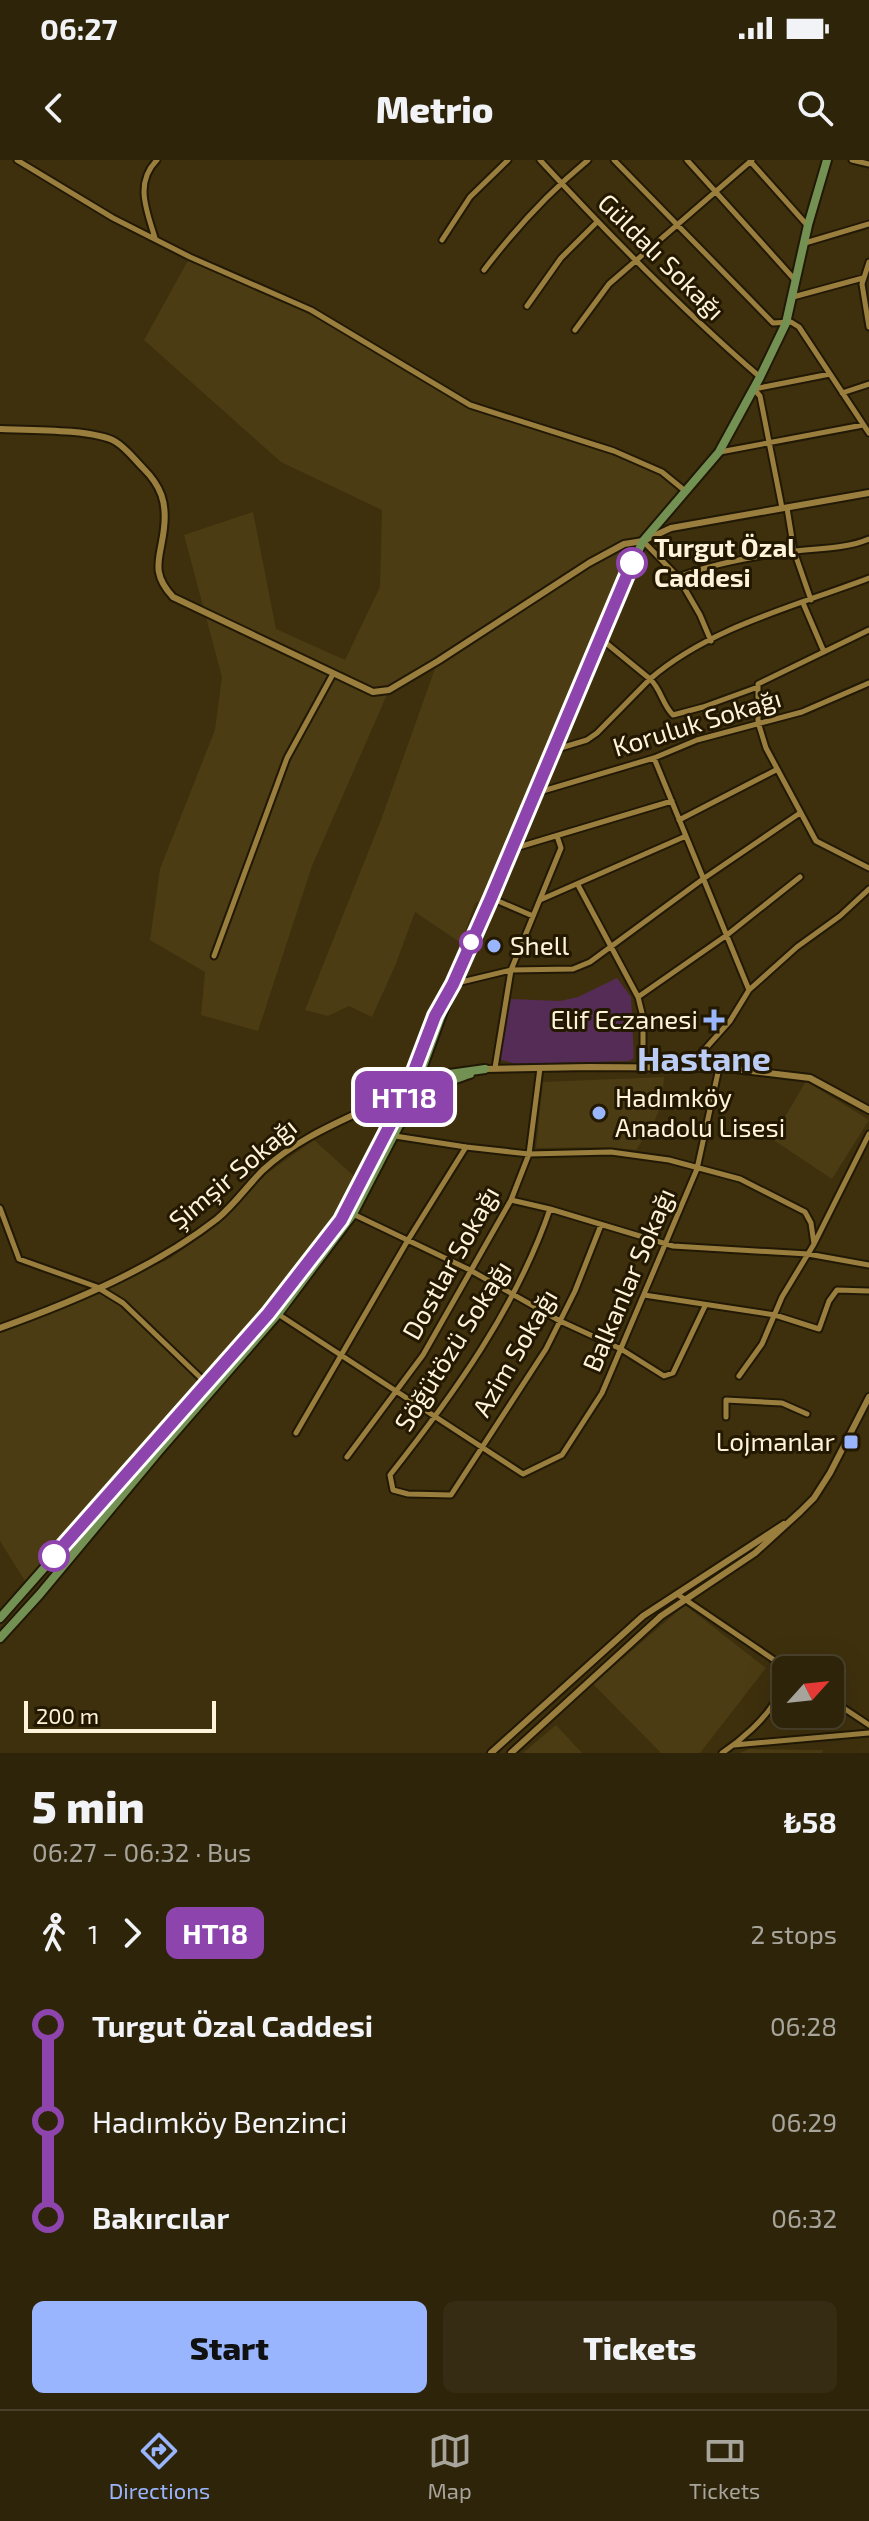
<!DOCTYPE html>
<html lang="en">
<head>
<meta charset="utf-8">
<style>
	body { margin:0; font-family:"Exo 2",sans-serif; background:#362c13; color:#f1f3f6; height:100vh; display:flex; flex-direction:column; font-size:30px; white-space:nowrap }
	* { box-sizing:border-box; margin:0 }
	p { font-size:26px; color:#a7a49c }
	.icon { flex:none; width:44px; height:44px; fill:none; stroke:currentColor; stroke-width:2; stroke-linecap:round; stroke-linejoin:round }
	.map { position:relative; height:1593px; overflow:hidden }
	.sheet { display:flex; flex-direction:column; background:#2e240a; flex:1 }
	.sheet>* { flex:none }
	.badge { padding:0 16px; border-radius:12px; font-size:28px; line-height:52px }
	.needle { width:52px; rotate:63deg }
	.controls { position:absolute; left:772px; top:1496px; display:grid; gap:16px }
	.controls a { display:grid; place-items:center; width:72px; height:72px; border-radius:12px; background:#2e240a; box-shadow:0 8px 32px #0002,0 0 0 2px #49412b; font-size:40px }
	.scale { position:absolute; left:24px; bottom:20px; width:192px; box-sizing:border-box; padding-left:8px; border:4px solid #fff3da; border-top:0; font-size:22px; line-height:28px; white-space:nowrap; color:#fff3da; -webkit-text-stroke:6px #231800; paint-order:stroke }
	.map>.badge { position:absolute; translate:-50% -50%; box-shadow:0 0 0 4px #fff }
	.legs { display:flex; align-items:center; gap:12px; height:88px; padding:0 32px; font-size:26px }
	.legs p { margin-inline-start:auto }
	.overview { display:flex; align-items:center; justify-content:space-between; height:136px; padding:0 32px }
	h1 { font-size:44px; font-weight:800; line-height:60px }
	.action { display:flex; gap:16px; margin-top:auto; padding:16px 32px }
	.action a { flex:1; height:92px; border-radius:12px; background:#98b5fd; color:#111; font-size:32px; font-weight:800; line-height:92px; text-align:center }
	.action a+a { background:#362c13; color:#f1f3f6 }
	ul { padding:0 32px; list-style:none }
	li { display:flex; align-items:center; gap:28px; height:96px; font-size:30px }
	li i { display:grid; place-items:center; width:12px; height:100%; margin:0 10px; background:currentColor }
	li i::after { content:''; width:20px; height:20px; margin:-10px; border:6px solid; border-radius:50%; background:#2e240a }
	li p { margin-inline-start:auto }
	li:first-child i { background:linear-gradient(#0000 50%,currentColor 0) }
	li:last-child i { background:linear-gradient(currentColor 50%,#0000 0) }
	.status { display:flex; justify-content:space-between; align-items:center; height:56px; padding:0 40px; background:#2e240a; direction:ltr }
	.status svg { height:22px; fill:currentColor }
	header { display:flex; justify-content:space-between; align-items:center; height:104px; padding:0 32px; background:#2e240a; font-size:36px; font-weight:800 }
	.tabs { display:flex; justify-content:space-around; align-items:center; height:112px; border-top:2px solid #49412b; background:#2e240a; font-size:22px; color:#a7a49c }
	.tabs a { display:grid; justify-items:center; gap:4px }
	.tabs .on { color:#98b5fd }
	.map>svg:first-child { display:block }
	.built { fill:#4b3c13 }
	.green { fill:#542c55 }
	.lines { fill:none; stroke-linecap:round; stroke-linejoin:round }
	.minor-casing { stroke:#211905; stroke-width:9 }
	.tertiary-casing { stroke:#211905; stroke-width:10 }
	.primary-casing { stroke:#211905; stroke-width:12 }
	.minor { stroke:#9a7e3e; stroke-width:5 }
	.tertiary { stroke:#9a7e3e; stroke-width:6 }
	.primary { stroke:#749154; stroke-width:8 }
	.line-1-casing { stroke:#fff; stroke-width:18 }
	.line-1 { stroke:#8e44ad; stroke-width:12 }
	.stop-1-dot { fill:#fff; stroke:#8e44ad; stroke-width:4 }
	.poi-dot { fill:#98b5fd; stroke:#231800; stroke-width:3 }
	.labels { text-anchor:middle; stroke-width:6; stroke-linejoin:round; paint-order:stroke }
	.street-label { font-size:26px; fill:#fff3da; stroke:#231800 }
	.stop-label { font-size:26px; font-weight:bold; fill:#fff3da; stroke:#231800; text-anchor:start }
	.poi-label { font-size:26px; fill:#fff3da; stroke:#231800; text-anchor:start }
	.district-label { font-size:34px; font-weight:bold; fill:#bbccf5; stroke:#231800 }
</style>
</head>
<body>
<div class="status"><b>06:27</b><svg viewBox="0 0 49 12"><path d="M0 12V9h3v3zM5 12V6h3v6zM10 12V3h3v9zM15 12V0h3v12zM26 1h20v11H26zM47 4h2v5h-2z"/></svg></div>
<header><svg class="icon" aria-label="back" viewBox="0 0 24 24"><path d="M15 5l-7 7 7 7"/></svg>Metrio<svg class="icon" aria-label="search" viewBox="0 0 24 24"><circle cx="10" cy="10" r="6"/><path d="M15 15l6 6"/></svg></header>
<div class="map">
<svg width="869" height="1593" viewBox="0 0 869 1593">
	<rect width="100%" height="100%" fill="#3e300d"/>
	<path class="built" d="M190,97l121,53 159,95 97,30 95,37 22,18 -47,51 -102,252 -50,106 -10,4 -14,40 -46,-31 -20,54 -23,51 -23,-11 -21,10 -23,-6 76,-190 56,-157 -48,27 -77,176 -54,165 -57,-16 4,-43 -55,-32 10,-71 55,-139 7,-53 -38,-142 69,-23 23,117 69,31 35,-73 2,-77 -101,-48 -137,-122z
		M664,917l-2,26 -8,19 -18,28 -31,-3 -69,1 7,-66z
		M806,921l63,39 -37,59 -60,-40z
		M314,980l42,38 -25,43 -65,86 -241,274 -25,-40v-208l106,-45 65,-30 51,-38 44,-46z
		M685,1445l81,63 -66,85h-39l-68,-69z
		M556,1565l26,28h-59z
		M749,1589l74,1 -1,3h-82z"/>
	<path class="green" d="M617,818l14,19 3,61 -5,3 -113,3 -18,-5 13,-60 49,2 18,-4z"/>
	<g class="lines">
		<g class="minor-casing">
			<path id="minor" d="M17,0l96,58 77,39 121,53 159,95 144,46 48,21 22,18
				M540,0c70,76 142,150 220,217
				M614,0l159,163 18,-1 8,5 70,106
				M687,0l108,120
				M852,0l17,4
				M750,1l57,64
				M155,78c-8,-27 -21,-55 2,-78
				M442,80l28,-43 38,-37
				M805,83l64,-19
				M869,102l-7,22 7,43
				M484,110c31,-41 64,-77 104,-110
				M793,137l70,-19
				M527,146l34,-48 36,-36
				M575,170l34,-46 143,-124
				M842,233l27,-9
				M720,292l143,-27
				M782,348l-22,-112 -6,-7 76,-15
				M787,348l7,43 17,49
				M644,382l34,35c37,-14 77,-21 116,-26 26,-3 51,-2 75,-12
				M678,417l22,38 11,26
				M803,443l21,49
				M869,470l-111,54v38l8,26 50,93 53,27
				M600,478l50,41c60,-52 146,-73 219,-101
				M554,590l33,-10 10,-7 53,-54c11,10 12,25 23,36l30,-8 55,-20
				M654,598l95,232
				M536,633l118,-35 43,-18 105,-28 67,-29
				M679,660l97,-50
				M512,689l160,-48
				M578,725l60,112 5,20v50
				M491,738l42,18
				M540,740l146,-64
				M214,796l73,-198 46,-84
				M453,824l58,-14 62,-1 17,-7 113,-83 97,-66
				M638,837l89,-62 73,-58
				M689,907l41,-46 19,-31 48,-43 43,-31 29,-27
				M495,908l16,-98 50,-122 -4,-12
				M395,976l71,11 63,7 82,-2 58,8 71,19 65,33 6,11 3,21
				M511,1040l39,9 123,37 135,8 61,11
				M0,1048l19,51 78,28 26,16 83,80
				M550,1049c-34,99 -96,185 -160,266l3,15 15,4 43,1 95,-146 29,-58 26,-66
				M353,1054l117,56 90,51 61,28 43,27 9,-3 32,-67
				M644,1135l131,20 44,14 10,-28 8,-11 32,1
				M278,1154l245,160 39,-19 40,-62 95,-224 22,-101
				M739,1216l23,-32 20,-47 32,-53 55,-110
				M726,1257v-17l56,3 25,11
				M296,1273l112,-193 58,-93
				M347,1297l76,-102 88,-155 18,-46 11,-86
				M677,1434l112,76
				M830,1539l39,26
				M734,1585l135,-12
				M722,1593c18,-12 44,-34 54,-54 5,-11 2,-26 1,-38"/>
		</g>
		<g class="tertiary-casing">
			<path id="tertiary" d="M0,269c27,1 95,0 116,13 10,6 19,18 27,26 18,18 24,34 21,60 -3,30 -15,43 9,69l200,95 16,-2 49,-29 151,-98 35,-19 19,-3 28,-13 198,-35
				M485,909l104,-2 137,1 84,10 59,32
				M0,1168c75,-27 154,-60 217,-109 17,-14 30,-33 46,-49 28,-26 64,-43 99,-59
				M491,1593l152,-137 141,-92
				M511,1593l150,-137 94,-63 45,-41 14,-14 16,-25 39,-76"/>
		</g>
		<g class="primary-casing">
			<path id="primary" d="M374,948c33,-7 64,-24 96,-34
				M362,951l33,-16 26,-17 64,-9
				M0,1458l268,-304 73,-94 62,-120 42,-103
				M0,1478l40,-44 119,-143 119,-137 75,-100 54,-104 46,-126 181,-424 9,-19 76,-89 41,-75 26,-54 22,-98 19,-65"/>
		</g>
		<use href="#minor" class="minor"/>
		<use href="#tertiary" class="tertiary"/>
		<use href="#primary" class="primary"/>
	</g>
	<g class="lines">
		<g class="line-1-casing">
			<path id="line-1" d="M54,1396l214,-242 73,-94 62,-120 32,-84 18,-32 38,-86 141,-335"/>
		</g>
		<use href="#line-1" class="line-1"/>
	</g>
	<g class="stop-1-dot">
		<circle cx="632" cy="403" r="14"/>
		<circle cx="471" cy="782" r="10"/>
		<circle cx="54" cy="1396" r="14"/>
	</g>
	<g class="poi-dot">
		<circle cx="494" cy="786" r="8"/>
		<path d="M710 848h8v8h8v8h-8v8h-8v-8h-8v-8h8z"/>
		<circle cx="599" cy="953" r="8"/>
		<rect x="843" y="1274" width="16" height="16" rx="4"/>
	</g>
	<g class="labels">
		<g class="street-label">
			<text transform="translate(661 97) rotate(45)" y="9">Güldalı Sokağı</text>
			<text transform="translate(697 563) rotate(-17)" y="9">Koruluk Sokağı</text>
			<text transform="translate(233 1014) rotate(-40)" y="9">Şimşir Sokağı</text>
			<text transform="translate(451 1103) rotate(-61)" y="9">Dostlar Sokağı</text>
			<text transform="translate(629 1120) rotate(-67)" y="9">Balkanlar Sokağı</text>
			<text transform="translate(453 1186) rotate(-58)" y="9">Söğütözü Sokağı</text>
			<text transform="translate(515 1193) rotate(-60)" y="9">Azim Sokağı</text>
		</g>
		<g class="stop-label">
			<text x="654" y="397">Turgut Özal<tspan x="654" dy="30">Caddesi</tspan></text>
		</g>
		<g class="poi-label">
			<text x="510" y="795">Shell</text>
			<text x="698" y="869" text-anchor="end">Elif Eczanesi</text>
			<text x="615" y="947">Hadımköy<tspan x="615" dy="30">Anadolu Lisesi</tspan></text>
			<text x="835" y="1291" text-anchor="end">Lojmanlar</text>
		</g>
		<g class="district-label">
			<text x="704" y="911">Hastane</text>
		</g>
	</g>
</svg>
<div class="controls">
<a><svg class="needle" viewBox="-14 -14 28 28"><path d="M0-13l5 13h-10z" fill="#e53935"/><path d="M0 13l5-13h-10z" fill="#a7a49c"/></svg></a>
</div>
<div class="scale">200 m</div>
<b class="badge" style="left:404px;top:937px;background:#8e44ad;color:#fff">HT18</b>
</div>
<section class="sheet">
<div class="overview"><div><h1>5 min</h1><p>06:27 – 06:32 · Bus</p></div><b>₺58</b></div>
<div class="legs"><svg class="icon" aria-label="walk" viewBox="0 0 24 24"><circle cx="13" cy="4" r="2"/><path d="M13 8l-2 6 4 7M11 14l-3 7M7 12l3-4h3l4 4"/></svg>1<svg class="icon" aria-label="forward" viewBox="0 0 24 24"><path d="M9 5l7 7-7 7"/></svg><b class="badge" style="background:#8e44ad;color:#fff">HT18</b><p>2 stops</p></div>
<ul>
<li><i style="color:#8e44ad"></i><b>Turgut Özal Caddesi</b><p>06:28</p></li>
<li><i style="color:#8e44ad"></i><span>Hadımköy Benzinci</span><p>06:29</p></li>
<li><i style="color:#8e44ad"></i><b>Bakırcılar</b><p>06:32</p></li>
</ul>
<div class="action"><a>Start</a><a>Tickets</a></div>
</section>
<nav class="tabs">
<a class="on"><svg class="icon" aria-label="directions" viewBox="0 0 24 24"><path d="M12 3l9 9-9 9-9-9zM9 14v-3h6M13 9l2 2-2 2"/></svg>Directions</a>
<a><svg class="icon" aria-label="map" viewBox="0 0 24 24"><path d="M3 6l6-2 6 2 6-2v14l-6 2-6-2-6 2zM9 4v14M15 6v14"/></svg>Map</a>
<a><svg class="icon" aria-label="tickets" viewBox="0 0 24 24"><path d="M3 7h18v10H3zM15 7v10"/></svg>Tickets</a>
</nav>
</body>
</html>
